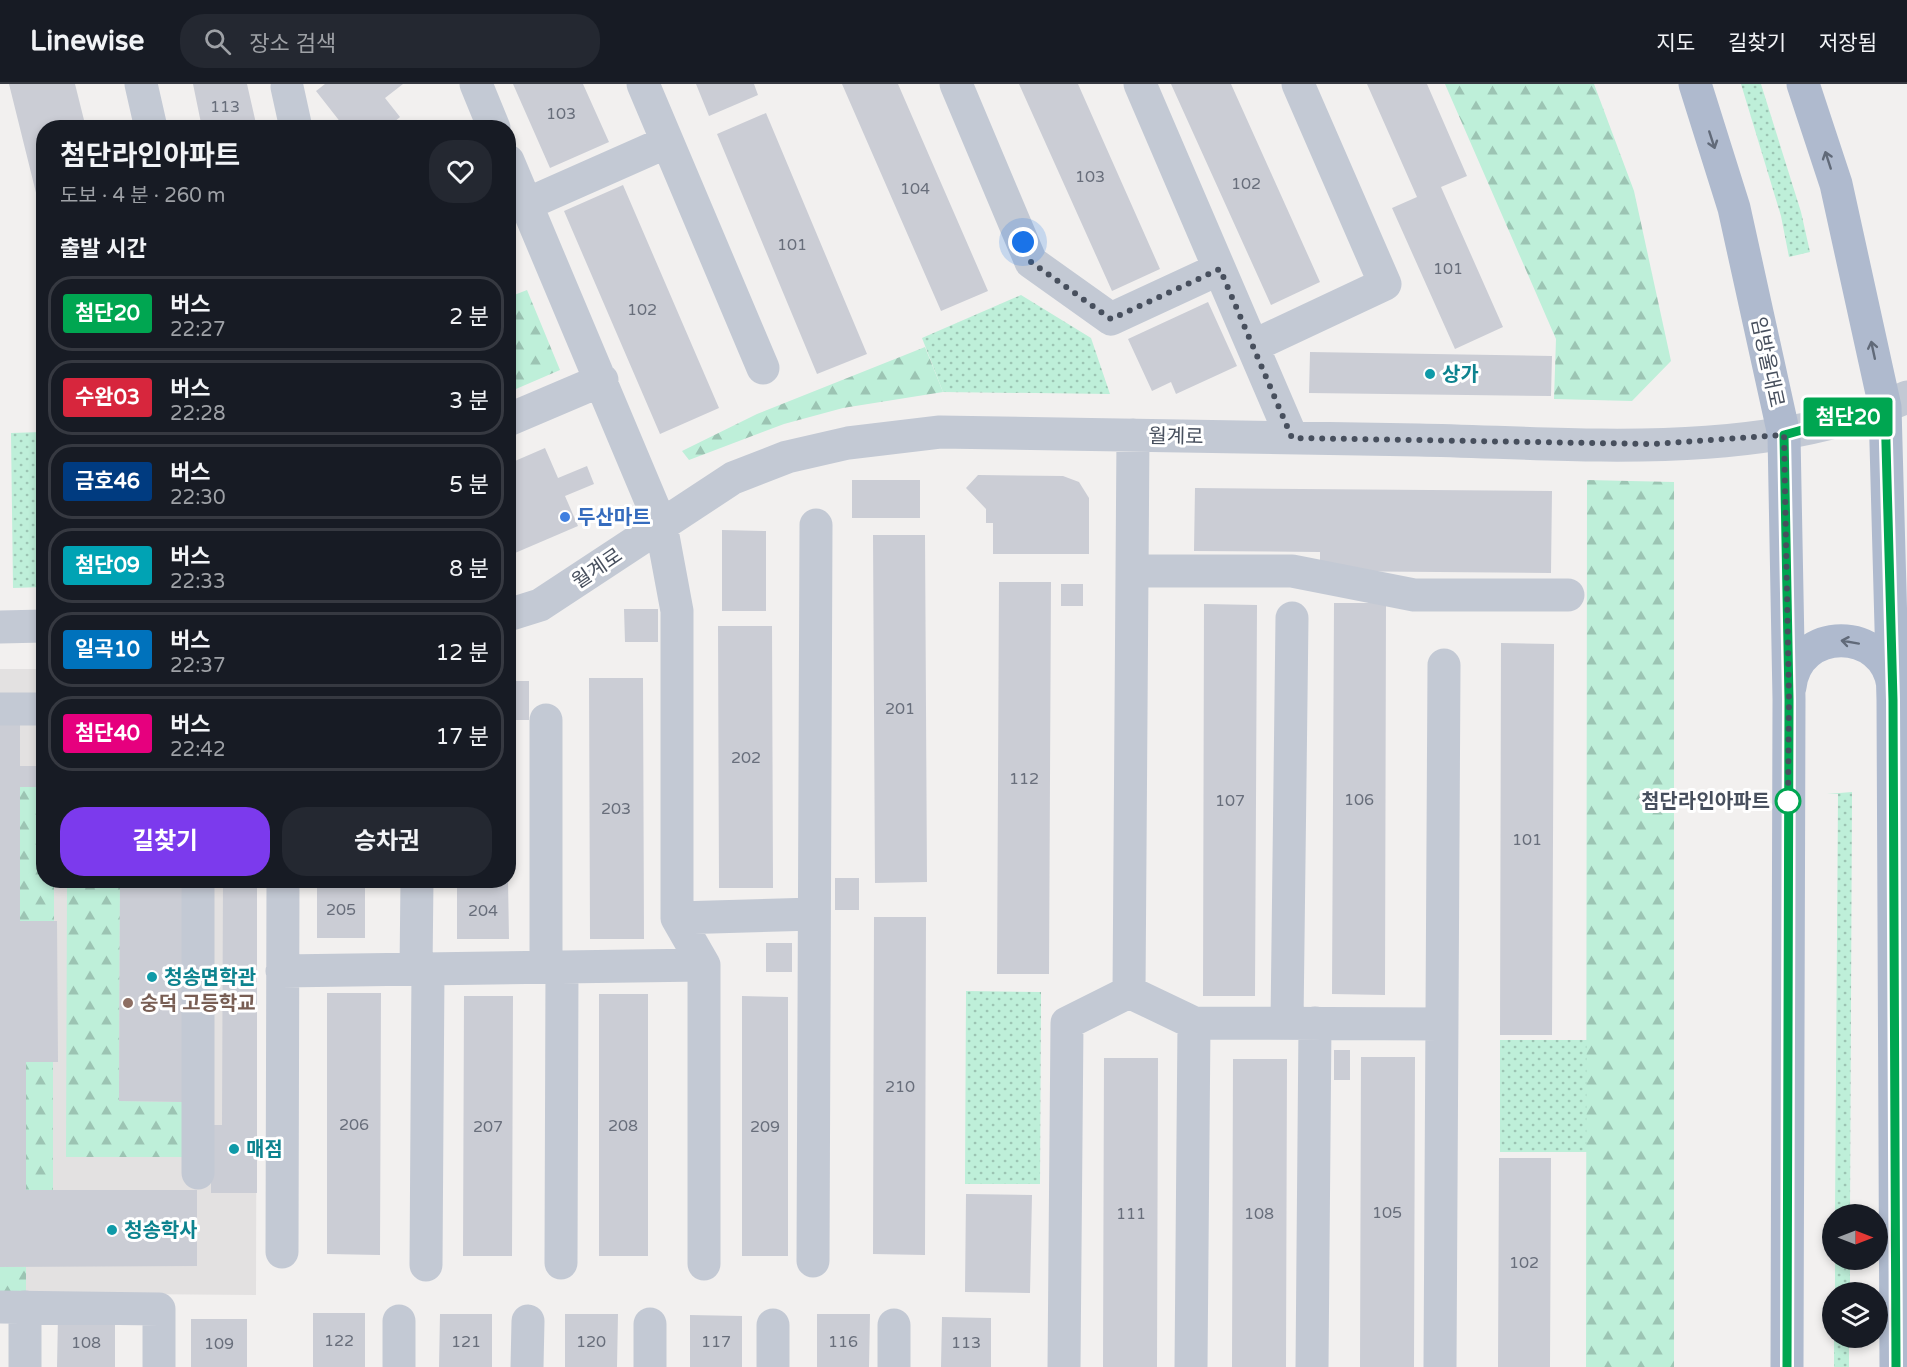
<!DOCTYPE html>
<html lang="ko">
<head>
<meta charset="utf-8">
<style>
	body { margin:0; font-family:"Varela Round","Noto Sans KR",sans-serif; background:#242831; color:#f1f3f6; height:100vh; display:flex; flex-direction:column; font-size:22px; white-space:nowrap }
	* { box-sizing:border-box; margin:0 }
	p { font-size:20px; color:#9ea1a6 }
	.icon { flex:none; width:33px; height:33px; fill:none; stroke:currentColor; stroke-width:2; stroke-linecap:round; stroke-linejoin:round }
	.map { position:relative; flex:1; overflow:hidden }
	.side { position:absolute; left:36px; top:36px; width:480px; height:768px; display:flex; flex-direction:column; background:#171b24; border-radius:24px; box-shadow:0 3px 9px #0003 }
	.side>* { flex:none }
	.badge { padding:0 12px; border-radius:4px; font-size:21px; line-height:39px }
	.needle { width:39px; rotate:90deg }
	.controls { position:absolute; left:1822px; top:1120px; display:grid; gap:12px }
	.controls a { display:grid; place-items:center; width:66px; height:66px; border-radius:50%; background:#171b24; box-shadow:0 3px 9px #0003; font-size:30px }
	.you { position:absolute; width:30px; height:30px; margin:-15px; border:4px solid #fff; border-radius:50%; background:#1a73e8; box-shadow:0 0 0 9px #1a73e833 }
	.map>.badge { position:absolute; translate:-50% -50%; box-shadow:0 0 0 3px #fff }
	h2 { padding:0 24px; font-size:22px; line-height:54px }
	.round { display:grid; place-items:center; flex:none; width:63px; height:63px; border-radius:24px; background:#242831 }
	.headline { display:flex; align-items:center; justify-content:space-between; height:102px; padding:0 24px }
	h1 { font-size:28px; font-weight:700; line-height:45px }
	.primary-button { display:flex; gap:12px; margin-top:auto; padding:12px 24px }
	.primary-button a { flex:1; height:69px; border-radius:24px; background:#7c3aed; color:#fff; font-size:24px; font-weight:700; line-height:69px; text-align:center }
	.primary-button a+a { background:#242831; color:#f1f3f6 }
	ul { padding:0; list-style:none }
	li { display:flex; align-items:center; gap:18px; height:75px; margin:0 12px 9px; padding:0 12px; border:3px solid #363941; border-radius:24px }
	li div { flex:1 }
	li b { display:block; font-size:22px }
	li em { font-style:normal }
	li .badge { min-width:66px; font-weight:700; text-align:center }
	header { display:flex; align-items:center; gap:36px; box-sizing:border-box; height:84px; padding:0 30px; background:#171b24; border-bottom:2px solid #363941 }
	header strong { font-size:28px }
	nav { display:flex; gap:33px; margin-inline-start:auto; font-size:21px }
	.search { width:420px; height:54px; background:#242831; display:flex; align-items:center; gap:15px; box-sizing:border-box; padding:0 21px; border-radius:24px; color:#9ea1a6; font-size:22px }
	.map>svg:first-child { display:block }
	.education { fill:#e3e1e1 }
	.grass { fill:url(#grass-dots) }
	.forest { fill:url(#forest-firs) }
	.building { fill:#cbcdd5 }
	.lines { fill:none; stroke-linecap:round; stroke-linejoin:round }
	.minor { stroke:#c3c9d4; stroke-width:33 }
	.major { stroke:#afbace; stroke-width:33 }
	.oneway { stroke:#616a79 }
	.line-casing { stroke:#fff; stroke-width:14 }
	.line { stroke:#00a651; stroke-width:9 }
	.walk { stroke:#474f5d; stroke-width:6; stroke-dasharray:0 10.8 }
	.culture-dot { fill:#0f9aa8; stroke:#fff; stroke-width:2 }
	.shop-dot { fill:#3f7fe0; stroke:#fff; stroke-width:2 }
	.stop-dot { fill:#fff; stroke:#00a651; stroke-width:3 }
	.education-dot { fill:#8d6e63; stroke:#fff; stroke-width:2 }
	.labels { text-anchor:middle; stroke-width:6; stroke-linejoin:round; paint-order:stroke }
	.number-label { font-size:16px; fill:#686e7b }
	.street-label { font-size:20px; fill:#474f5d; stroke:#fff }
	.culture-label { font-size:20px; font-weight:bold; fill:#0d838f; stroke:#fff; text-anchor:start }
	.shop-label { font-size:20px; font-weight:bold; fill:#366cbe; stroke:#fff; text-anchor:start }
	.stop-label { font-size:20px; font-weight:bold; fill:#474f5d; stroke:#fff; text-anchor:end }
	.education-label { font-size:20px; font-weight:bold; fill:#785e54; stroke:#fff; text-anchor:start }
</style>
</head>
<body>
<header>
<strong>Linewise</strong>
<div class="search"><svg class="icon" aria-label="search" viewBox="0 0 24 24"><circle cx="10" cy="10" r="6"/><path d="M15 15l6 6"/></svg>장소 검색</div>
<nav><a>지도</a><a>길찾기</a><a>저장됨</a></nav>
</header>
<div class="map">
<svg width="1907" height="1283" viewBox="0 0 1907 1283">
	<defs>
		<pattern id="grass-dots" width="8" height="8" patternUnits="userSpaceOnUse" patternTransform="scale(1.5)"><rect width="8" height="8" fill="#beefd9"/><path d="M2 2h.1M6 6h.1" fill="none" stroke="#9cc4b3" stroke-width="1.8" stroke-linecap="round"/></pattern>
		<pattern id="forest-firs" width="22" height="20" patternUnits="userSpaceOnUse" patternTransform="scale(1.5)"><rect width="22" height="20" fill="#beefd9"/><path d="M5 1l3.5 6h-7zM16 11l3.5 6h-7z" fill="#9cc4b3"/></pattern>
	</defs>
	<rect width="100%" height="100%" fill="#f2f0ef"/>
	<path class="education" d="M0,585h43l1,211 213,1 -1,414 -256,-2z"/>
	<path class="grass" d="M1741,0h20l40,128 9,40 -21,5 -8,-41z
		M1021,211l70,43 19,56 -167,-2 -21,-54z
		M43,348v155l-30,1 -2,-155z
		M1852,708l-2,423h-15l3,-421h-11z
		M966,907l75,1 -1,192h-75z
		M1500,956h87v112h-87z
		M1835,1176h15v33h-15z
		M1834,1254h15v29h-15z"/>
	<path class="forest" d="M1445,0h149l40,107 37,170 -39,40 -78,-2 2,-60z
		M527,206l33,80 -51,22v-95z
		M925,263l18,45 -100,16 -59,16 -95,36 -7,-9 75,-37z
		M1587,396l87,2v885h-88z
		M20,703h23l1,93 10,1v40h-34z
		M67,797h53l-1,220 65,1v55h-118z
		M26,978h27v128h-27z
		M0,1183h26v26h-26z"/>
	<path class="building" d="M9,0h66l11,44h-42v97z
		M193,0h54l10,44h-55z
		M325,0h78l-18,14 15,19 -13,11h-42l-29,-37z
		M513,0h70l26,58 -59,26z
		M696,0h58l4,11 -49,21z
		M842,0h56l90,207 -47,20z
		M1019,0h59l82,185 -48,22z
		M1171,0h60l89,198 -49,23z
		M1367,0h60l40,92 -26,11 62,140 -48,22 -63,-141 25,-11z
		M766,29l101,241 -50,20 -100,-240z
		M623,101l96,223 -59,26 -96,-223z
		M1208,218l29,64 -61,28 -5,-12 -19,9 -24,-52z
		M1310,268l242,4 -1,40 -242,-3z
		M545,364l13,30 29,-12 7,18 -29,12 13,30 -70,30v-92z
		M978,391l85,1 16,6 10,16v56h-96v-31h-7v-14l-20,-21z
		M852,396h68v38h-68z
		M1195,404l357,3 -1,82 -231,-2v-19l-126,-1z
		M722,446l44,1v80h-44z
		M873,451h52l2,347 -52,1z
		M999,498h52l-2,392h-52z
		M1061,500h22v22h-22z
		M1334,519h52l-1,392 -53,-1z
		M1204,520l53,1 -2,391h-52z
		M624,525h34v33h-33z
		M718,542h54l1,262h-54z
		M1501,559l53,1 -2,391h-52z
		M589,594h54l1,261h-54z
		M508,597h21v39h-21z
		M20,640v42h24v21h-24v134h37l1,141h-32v128h171v76l-197,1v-542z
		M835,794h24v32h-24z
		M120,796h65l-1,222 -65,-1z
		M223,796h34v313h-46v-68h11z
		M317,796h48v58h-48z
		M457,796h51l1,59h-52z
		M874,833h52l-1,338 -52,-1z
		M766,859h26v29h-26z
		M327,909h54l-1,262 -53,-1z
		M599,910h49v262h-49z
		M464,912h49l-1,260h-49z
		M742,912l46,1v259h-46z
		M1334,966h16v30h-16z
		M1361,973h54l-1,310h-54z
		M1104,974h54l-1,309h-54z
		M1233,975h54l-1,308h-54z
		M1499,1074h52l-1,209h-52z
		M966,1110l66,1 -2,98 -65,-1z
		M313,1229h52v54h-52z
		M440,1230h52v53h-53z
		M565,1230h53l-1,53h-52z
		M817,1230h53l-1,53h-52z
		M690,1231l52,1v51h-52z
		M58,1232h57v51h-58z
		M942,1233l49,1v49h-50z
		M191,1235h56v48h-56z"/>
	<g class="lines">
		<path class="minor" d="M141,0l10,44
			M476,0l18,44
			M643,0l120,284
			M956,0l75,178 80,57 108,-50
			M1140,0l152,354
			M287,3l9,41
			M508,77l153,364 16,86v307l27,47v299
			M527,120l140,-62
			M1253,262l132,-62 -87,-200
			M508,336l94,-40
			M1132,487h160l122,24h154
			M508,531l32,-10 193,-127 54,-21 61,-14 92,-11c159,3 319,5 479,8 158,3 340,23 488,-43
			M0,543l44,-1
			M0,625h44
			M546,636v247
			M677,834l137,-4
			M416,885l1,-89
			M282,887l422,-6
			M1129,908l4,-557
			M1129,908l65,31 248,1
			M1287,939l5,-405
			M198,1089v-293
			M282,1168l1,-372
			M813,1177l3,-736
			M561,1179l1,-296
			M426,1181l2,-296
			M0,1223l159,2v58
			M894,1241v42
			M25,1283v-60
			M399,1283v-46
			M527,1283l1,-46
			M650,1283v-43
			M773,1283v-42
			M1064,1283l3,-344 62,-31
			M1191,1283l3,-344
			M1312,1283l3,-344
			M1440,1283l4,-702"/>
		<path class="major" d="M1695,0l39,124 50,227 5,264 -2,668
			M1803,0l33,100 49,223 8,293 3,667
			M1790,603c7,-62 95,-61 103,-1"/>
	</g>
	<defs><path id="oneway-shaft" d="M-6 0H5M1.5-3L5.5 0L1.5 3" fill="none" stroke-width="1.6" stroke-linecap="round" stroke-linejoin="round" transform="scale(1.5)"/></defs>
	<g class="oneway">
		<use href="#oneway-shaft" transform="translate(1712 56) rotate(72)"/>
		<use href="#oneway-shaft" transform="translate(1828 76) rotate(-108)"/>
		<use href="#oneway-shaft" transform="translate(1873 266) rotate(-102)"/>
		<use href="#oneway-shaft" transform="translate(1850 558) rotate(-170)"/>
	</g>
	<g class="lines">
		<g class="line-casing">
			<path id="line" d="M1787,1283l2,-668 -5,-264 101,-28 8,293 3,667"/>
		</g>
		<use href="#line" class="line"/>
		<path class="walk" d="M1023,158l8,20 80,57 109,-50 72,169 360,6 132,-9 5,264 -1,102"/>
	</g>
	<g class="culture-dot">
		<circle cx="1430" cy="290" r="6"/>
		<circle cx="152" cy="893" r="6"/>
		<circle cx="234" cy="1065" r="6"/>
		<circle cx="112" cy="1146" r="6"/>
	</g>
	<circle class="shop-dot" cx="565" cy="433" r="6"/>
	<circle class="stop-dot" cx="1788" cy="717" r="12"/>
	<circle class="education-dot" cx="128" cy="919" r="6"/>
	<g class="labels">
		<g class="number-label">
			<text x="225" y="28">113</text>
			<text x="561" y="35">103</text>
			<text x="1090" y="98">103</text>
			<text x="1246" y="105">102</text>
			<text x="915" y="110">104</text>
			<text x="792" y="166">101</text>
			<text x="1448" y="190">101</text>
			<text x="642" y="231">102</text>
			<text x="900" y="630">201</text>
			<text x="746" y="679">202</text>
			<text x="1024" y="700">112</text>
			<text x="1359" y="721">106</text>
			<text x="1230" y="722">107</text>
			<text x="616" y="730">203</text>
			<text x="1527" y="761">101</text>
			<text x="341" y="831">205</text>
			<text x="483" y="832">204</text>
			<text x="900" y="1008">210</text>
			<text x="354" y="1046">206</text>
			<text x="623" y="1047">208</text>
			<text x="488" y="1048">207</text>
			<text x="765" y="1048">209</text>
			<text x="1387" y="1134">105</text>
			<text x="1131" y="1135">111</text>
			<text x="1259" y="1135">108</text>
			<text x="1524" y="1184">102</text>
			<text x="339" y="1262">122</text>
			<text x="466" y="1263">121</text>
			<text x="591" y="1263">120</text>
			<text x="716" y="1263">117</text>
			<text x="843" y="1263">116</text>
			<text x="86" y="1264">108</text>
			<text x="966" y="1264">113</text>
			<text x="219" y="1265">109</text>
		</g>
		<g class="street-label">
			<text transform="translate(1768 278) rotate(78)" y="7">임방울대로</text>
			<text transform="translate(1176 352) rotate(1)" y="7">월계로</text>
			<text transform="translate(597 484) rotate(-34)" y="7">월계로</text>
		</g>
		<g class="culture-label">
			<text x="1442" y="297">상가</text>
			<text x="164" y="900">청송면학관</text>
			<text x="246" y="1072">매점</text>
			<text x="124" y="1153">청송학사</text>
		</g>
		<g class="shop-label">
			<text x="577" y="440">두산마트</text>
		</g>
		<g class="stop-label">
			<text x="1770" y="724">첨단라인아파트</text>
		</g>
		<g class="education-label">
			<text x="140" y="926">숭덕 고등학교</text>
		</g>
	</g>
</svg>
<div class="controls">
<a><svg class="needle" viewBox="-14 -14 28 28"><path d="M0-13l5 13h-10z" fill="#e53935"/><path d="M0 13l5-13h-10z" fill="#9ea1a6"/></svg></a>
<a><svg class="icon" aria-label="layers" viewBox="0 0 24 24"><path d="M12 4l9 5-9 5-9-5zM3 14l9 5 9-5"/></svg></a>
</div>
<div class="you" style="left:1023px;top:158px"></div>
<b class="badge" style="left:1848px;top:333px;background:#00a651;color:#fff">첨단20</b>
<section class="side">
<div class="headline"><div><h1>첨단라인아파트</h1><p>도보 · 4 분 · 260 m</p></div><a class="round"><svg class="icon" aria-label="heart" viewBox="0 0 24 24"><path d="M12 20l-8-8c-3-5 5-10 8-4 3-6 11-1 8 4z"/></svg></a></div>
<h2>출발 시간</h2>
<ul>
<li><span class="badge" style="background:#00a651;color:#fff">첨단20</span><div><b>버스</b><p>22:27</p></div><em>2 분</em></li>
<li><span class="badge" style="background:#d7263d;color:#fff">수완03</span><div><b>버스</b><p>22:28</p></div><em>3 분</em></li>
<li><span class="badge" style="background:#003b80;color:#fff">금호46</span><div><b>버스</b><p>22:30</p></div><em>5 분</em></li>
<li><span class="badge" style="background:#00a3b4;color:#fff">첨단09</span><div><b>버스</b><p>22:33</p></div><em>8 분</em></li>
<li><span class="badge" style="background:#0072bc;color:#fff">일곡10</span><div><b>버스</b><p>22:37</p></div><em>12 분</em></li>
<li><span class="badge" style="background:#e6007e;color:#fff">첨단40</span><div><b>버스</b><p>22:42</p></div><em>17 분</em></li>
</ul>
<div class="primary-button"><a>길찾기</a><a>승차권</a></div>
</section>
</div>
</body>
</html>
